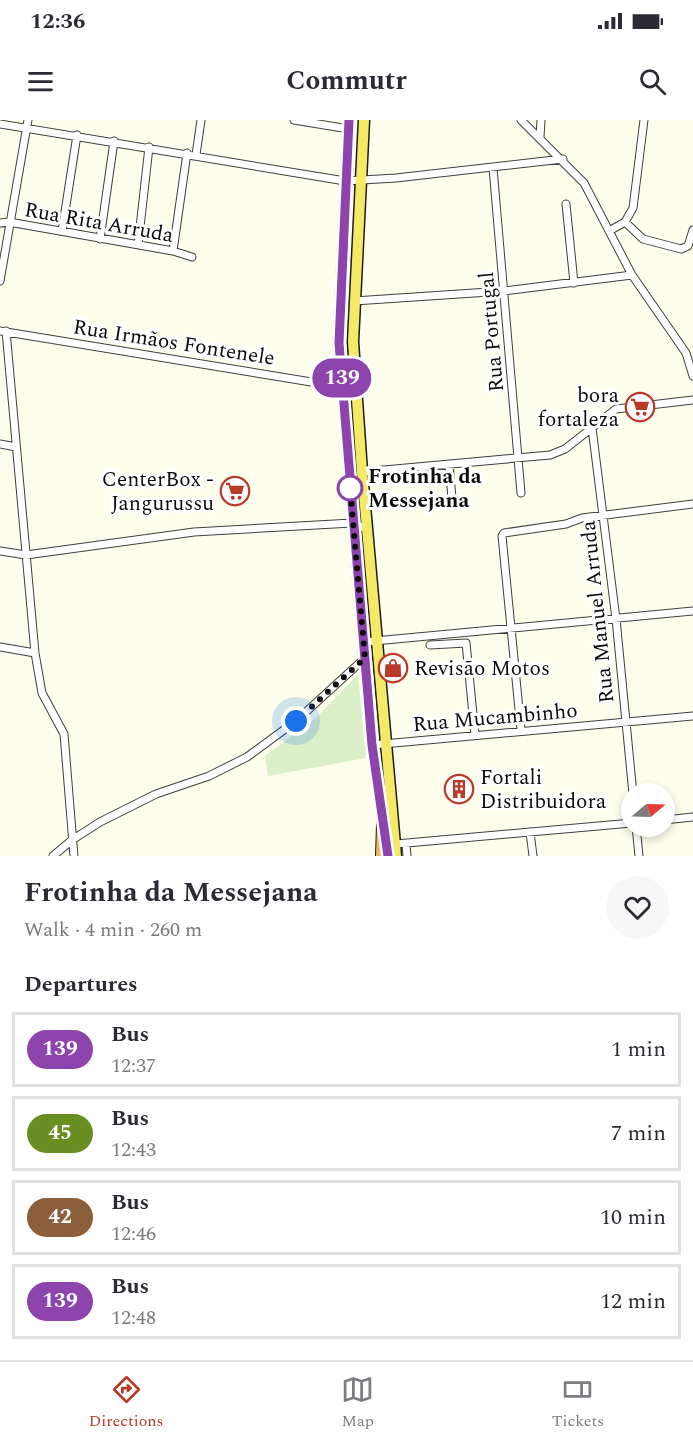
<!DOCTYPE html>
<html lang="en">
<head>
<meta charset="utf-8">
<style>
	body { margin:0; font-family:Spectral,serif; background:#f7f7f7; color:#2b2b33; height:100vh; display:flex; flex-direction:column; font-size:22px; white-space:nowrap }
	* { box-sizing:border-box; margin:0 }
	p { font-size:20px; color:#7c7c81 }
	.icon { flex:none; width:33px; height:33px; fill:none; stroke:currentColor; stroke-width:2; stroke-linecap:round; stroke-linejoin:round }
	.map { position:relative; height:736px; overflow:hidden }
	.details { display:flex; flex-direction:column; background:#fff; flex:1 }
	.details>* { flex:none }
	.badge { padding:0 12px; border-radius:20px; font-size:21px; line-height:39px }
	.needle { width:39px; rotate:71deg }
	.tools { position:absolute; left:621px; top:663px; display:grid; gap:12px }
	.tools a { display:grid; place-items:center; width:54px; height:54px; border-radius:50%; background:#fff; box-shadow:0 3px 9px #0003; font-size:30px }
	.you { position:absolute; width:30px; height:30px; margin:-15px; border:4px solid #fff; border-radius:50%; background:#1a73e8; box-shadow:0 0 0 9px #1a73e833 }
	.map>.badge { position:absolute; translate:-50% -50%; box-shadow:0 0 0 3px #fff }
	h2 { padding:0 24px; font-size:22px; line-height:54px }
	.round { display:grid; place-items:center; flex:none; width:63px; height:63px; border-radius:32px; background:#f7f7f7 }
	.summary { display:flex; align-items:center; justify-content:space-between; height:102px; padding:0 24px }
	h1 { font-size:28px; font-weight:700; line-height:45px }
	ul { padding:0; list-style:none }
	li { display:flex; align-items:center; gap:18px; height:75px; margin:0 12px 9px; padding:0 12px; border:3px solid #e1e1e2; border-radius:0px }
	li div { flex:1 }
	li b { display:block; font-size:22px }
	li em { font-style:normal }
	li .badge { min-width:66px; font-weight:700; text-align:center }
	.status { display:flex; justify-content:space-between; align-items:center; height:42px; padding:0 30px; background:#fff; direction:ltr }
	.status svg { height:16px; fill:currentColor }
	header { display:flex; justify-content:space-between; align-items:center; height:78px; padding:0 24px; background:#fff; font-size:27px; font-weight:700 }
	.dock { display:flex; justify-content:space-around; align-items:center; height:84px; border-top:2px solid #e1e1e2; background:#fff; font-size:16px; color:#7c7c81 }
	.dock a { display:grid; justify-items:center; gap:3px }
	.dock .on { color:#b83a29 }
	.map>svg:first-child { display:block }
	.pitch { fill:#dbefc9 }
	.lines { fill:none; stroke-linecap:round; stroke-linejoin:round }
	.street-casing { stroke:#3f3f3f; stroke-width:9 }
	.primary-casing { stroke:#1d1d1d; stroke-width:13 }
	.highway-casing { stroke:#1d1d1d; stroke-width:16 }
	.street { stroke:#fff; stroke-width:7 }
	.primary { stroke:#f4ea66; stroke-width:10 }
	.highway { stroke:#f0b759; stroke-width:14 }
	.line-casing { stroke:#fff; stroke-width:14 }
	.line { stroke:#8e44ad; stroke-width:9 }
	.walk { stroke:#0c0c0c; stroke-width:6; stroke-dasharray:0 10.8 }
	.stop-dot { fill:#fff; stroke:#8e44ad; stroke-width:3 }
	.labels { text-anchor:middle; stroke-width:6; stroke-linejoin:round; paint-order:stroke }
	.street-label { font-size:21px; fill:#0c0c0c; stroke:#fff }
	.poi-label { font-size:21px; fill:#0c0c0c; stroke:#fff; text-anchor:end }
	.stop-label { font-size:21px; font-weight:bold; fill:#0c0c0c; stroke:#fff; text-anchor:start }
</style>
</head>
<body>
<div class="status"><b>12:36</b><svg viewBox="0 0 49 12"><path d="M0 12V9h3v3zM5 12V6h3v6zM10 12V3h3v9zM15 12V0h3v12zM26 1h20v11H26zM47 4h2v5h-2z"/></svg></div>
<header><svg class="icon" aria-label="menu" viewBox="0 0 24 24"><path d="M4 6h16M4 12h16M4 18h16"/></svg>Commutr<svg class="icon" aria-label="search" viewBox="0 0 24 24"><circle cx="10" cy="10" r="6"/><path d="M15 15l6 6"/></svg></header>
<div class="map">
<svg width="693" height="736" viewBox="0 0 693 736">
	<rect width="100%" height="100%" fill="#fefeec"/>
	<path class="pitch" d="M358,554l8,84 -98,18 -3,-20 51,-38z"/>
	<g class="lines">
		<g class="street-casing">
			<path id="street" d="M294,0l55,9
				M521,0l63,63 48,92 54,78 7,23
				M0,4l345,57 51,-3 167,-19
				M540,17l1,-17
				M196,35l5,-35
				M493,48l28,325
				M566,84l8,79
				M625,102l18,17 38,10 7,-3 5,-16
				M0,103l9,-1 164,29 19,6
				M62,111l15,-96
				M609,111l16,-9 8,-14 11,-88
				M100,119l14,-98
				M138,125l11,-98
				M173,131l14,-98
				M0,161l28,-161
				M354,181l150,-10 128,-16
				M0,211l342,56
				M6,211l29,322 7,40 22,41 10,122
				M592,308l24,191 17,175
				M0,324l16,3
				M449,345l3,33
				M362,352l188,-17 15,-6 51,-40 77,-9
				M0,431l26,4 168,-23 158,-9 15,6
				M364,522l329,-31
				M430,525l36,-2 9,92
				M0,527l35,6
				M521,610l-19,-194 2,-3 62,-9 16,-6 111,-14
				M372,625l321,-29
				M664,700l29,-3
				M636,706l3,30
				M530,712l3,24
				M396,724l236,-21
				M406,724l1,12
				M53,736l19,-16 28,-18 56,-28 53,-18 38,-19 49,-36 69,-63"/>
		</g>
		<g class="primary-casing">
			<path id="primary" d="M349,0l-10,223 33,402 13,86
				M364,0l-11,222 9,130 34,384"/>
		</g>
		<g class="highway-casing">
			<path id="highway" d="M383,736l1,-32"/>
		</g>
		<use href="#street" class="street"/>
		<use href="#primary" class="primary"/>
		<use href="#highway" class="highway"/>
	</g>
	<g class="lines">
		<g class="line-casing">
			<path id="line" d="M349,0l-10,223 33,402 16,111"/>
		</g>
		<use href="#line" class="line"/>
		<path class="walk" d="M296,601l69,-63 -15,-170"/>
	</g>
	<defs>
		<g id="supermarket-ring" transform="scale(1.5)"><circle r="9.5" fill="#fff" stroke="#b83a29" stroke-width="1.5"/><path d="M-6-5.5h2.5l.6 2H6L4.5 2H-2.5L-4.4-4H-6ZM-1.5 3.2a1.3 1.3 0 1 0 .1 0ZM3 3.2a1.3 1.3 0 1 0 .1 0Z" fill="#b83a29"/></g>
		<g id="shop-ring" transform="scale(1.5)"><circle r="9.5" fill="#fff" stroke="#b83a29" stroke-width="1.5"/><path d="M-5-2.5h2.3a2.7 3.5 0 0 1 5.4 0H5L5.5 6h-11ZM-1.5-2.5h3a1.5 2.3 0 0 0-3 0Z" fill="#b83a29"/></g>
		<g id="building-ring" transform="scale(1.5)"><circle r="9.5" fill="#fff" stroke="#b83a29" stroke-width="1.5"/><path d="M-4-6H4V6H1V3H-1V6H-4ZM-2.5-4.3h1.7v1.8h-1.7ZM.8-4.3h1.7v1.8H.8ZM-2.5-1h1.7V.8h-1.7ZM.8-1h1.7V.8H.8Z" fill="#b83a29"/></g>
	</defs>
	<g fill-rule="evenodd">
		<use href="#supermarket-ring" x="640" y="287"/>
		<use href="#supermarket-ring" x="235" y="371"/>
		<use href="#shop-ring" x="393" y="548"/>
		<use href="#building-ring" x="459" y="669"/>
	</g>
	<circle class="stop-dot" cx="350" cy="368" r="12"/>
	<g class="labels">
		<g class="street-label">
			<text transform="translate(99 102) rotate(10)" y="7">Rua Rita Arruda</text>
			<text transform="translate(491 212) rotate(-95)" y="7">Rua Portugal</text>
			<text transform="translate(174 222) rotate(9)" y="7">Rua Irmãos Fontenele</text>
			<text transform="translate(597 492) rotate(-96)" y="7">Rua Manuel Arruda</text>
			<text transform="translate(495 597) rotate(-5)" y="7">Rua Mucambinho</text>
		</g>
		<g class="poi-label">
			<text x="619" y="282">bora<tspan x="619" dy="24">fortaleza</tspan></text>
			<text x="214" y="366">CenterBox -<tspan x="214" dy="24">Jangurussu</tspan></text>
			<text x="414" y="555" text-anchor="start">Revisão Motos</text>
			<text x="480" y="664" text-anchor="start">Fortali<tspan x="480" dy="24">Distribuidora</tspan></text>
		</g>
		<g class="stop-label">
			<text x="368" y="363">Frotinha da<tspan x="368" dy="24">Messejana</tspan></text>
		</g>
	</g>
</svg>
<div class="tools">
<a><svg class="needle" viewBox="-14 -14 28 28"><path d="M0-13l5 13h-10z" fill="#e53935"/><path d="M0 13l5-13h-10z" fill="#7c7c81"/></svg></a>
</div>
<div class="you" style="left:296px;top:601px"></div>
<b class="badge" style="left:342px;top:258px;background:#8e44ad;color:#fff">139</b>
</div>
<section class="details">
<div class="summary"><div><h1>Frotinha da Messejana</h1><p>Walk · 4 min · 260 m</p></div><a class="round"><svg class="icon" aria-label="heart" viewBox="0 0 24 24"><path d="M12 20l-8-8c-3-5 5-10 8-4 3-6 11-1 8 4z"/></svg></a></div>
<h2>Departures</h2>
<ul>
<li><span class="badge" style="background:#8e44ad;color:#fff">139</span><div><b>Bus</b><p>12:37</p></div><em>1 min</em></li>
<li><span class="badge" style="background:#6b8e23;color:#fff">45</span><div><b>Bus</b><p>12:43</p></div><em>7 min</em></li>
<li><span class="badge" style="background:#8b5e3c;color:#fff">42</span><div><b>Bus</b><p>12:46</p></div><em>10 min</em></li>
<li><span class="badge" style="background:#8e44ad;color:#fff">139</span><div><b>Bus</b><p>12:48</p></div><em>12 min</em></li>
</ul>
</section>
<nav class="dock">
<a class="on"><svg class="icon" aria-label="directions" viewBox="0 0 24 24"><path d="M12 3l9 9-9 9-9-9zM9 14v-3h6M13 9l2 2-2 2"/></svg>Directions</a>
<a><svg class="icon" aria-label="map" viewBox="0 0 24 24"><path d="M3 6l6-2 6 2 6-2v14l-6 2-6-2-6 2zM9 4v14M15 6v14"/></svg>Map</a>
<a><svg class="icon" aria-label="tickets" viewBox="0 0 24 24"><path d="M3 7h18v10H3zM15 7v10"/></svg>Tickets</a>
</nav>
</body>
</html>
